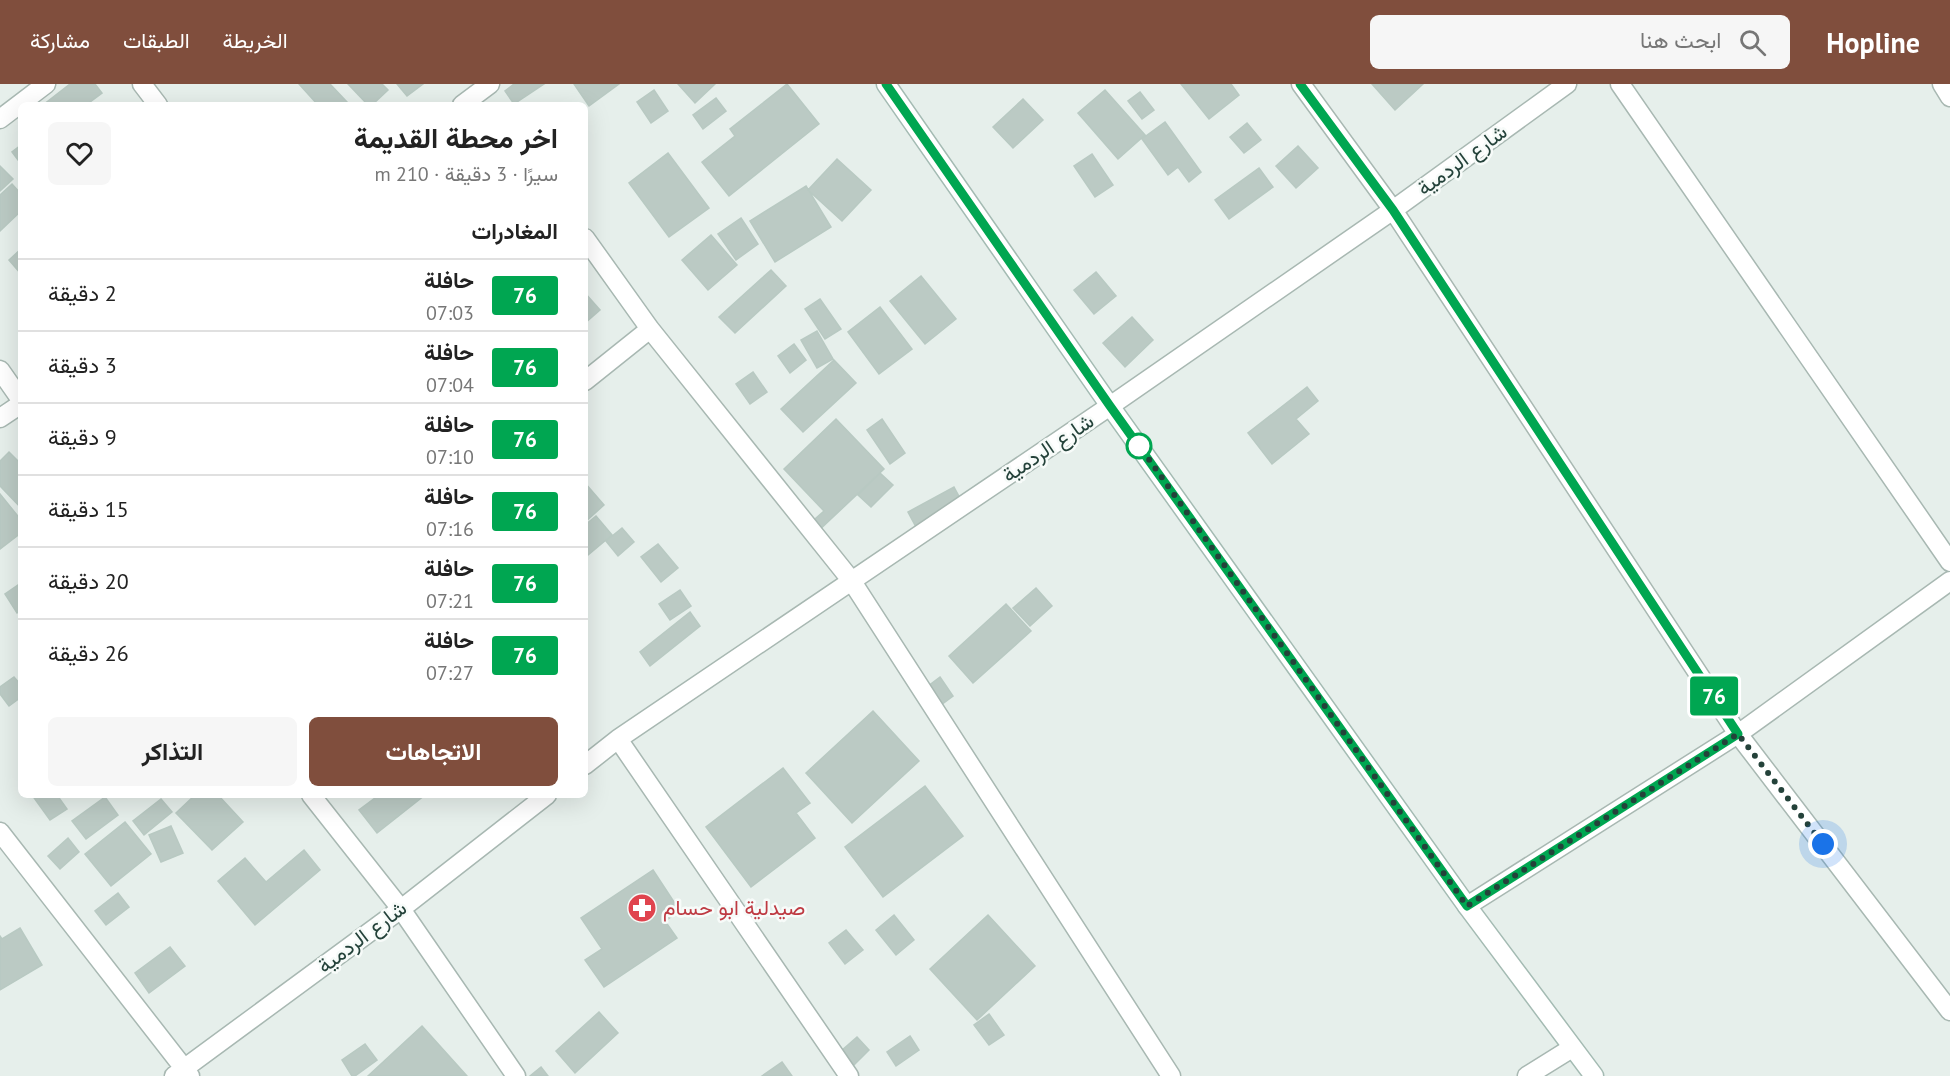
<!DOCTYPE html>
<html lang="ar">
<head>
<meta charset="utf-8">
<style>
	body { margin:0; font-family:"PT Sans",Vazirmatn,sans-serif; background:#f6f6f6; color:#222; direction:rtl; height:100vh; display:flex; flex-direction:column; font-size:22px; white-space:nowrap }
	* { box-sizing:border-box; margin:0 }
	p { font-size:20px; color:#767676 }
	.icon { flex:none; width:33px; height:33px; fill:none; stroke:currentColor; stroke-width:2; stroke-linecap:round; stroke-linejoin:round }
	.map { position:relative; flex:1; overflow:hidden; direction:ltr }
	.side { position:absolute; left:18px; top:18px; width:570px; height:696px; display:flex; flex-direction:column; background:#fff; border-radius:9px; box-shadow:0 6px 24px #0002; direction:rtl }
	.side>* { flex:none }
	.badge { padding:0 12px; border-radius:4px; font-size:21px; line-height:39px }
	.you { position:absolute; width:30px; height:30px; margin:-15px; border:4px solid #fff; border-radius:50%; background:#1a73e8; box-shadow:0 0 0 9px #1a73e833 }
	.map>.badge { position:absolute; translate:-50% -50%; box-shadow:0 0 0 3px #fff }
	h2 { padding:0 30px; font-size:22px; line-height:54px }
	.round { display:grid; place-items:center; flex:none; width:63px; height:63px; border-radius:9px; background:#f6f6f6 }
	.summary { display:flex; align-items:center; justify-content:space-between; height:102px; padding:0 30px }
	h1 { font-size:28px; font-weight:700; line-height:45px }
	.action { display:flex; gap:12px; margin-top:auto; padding:12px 30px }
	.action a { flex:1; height:69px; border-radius:9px; background:#804e3d; color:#fff; font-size:24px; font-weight:700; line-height:69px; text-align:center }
	.action a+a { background:#f6f6f6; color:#222 }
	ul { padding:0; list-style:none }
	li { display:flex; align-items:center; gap:18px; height:72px; padding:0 30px; border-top:2px solid #e0e0e0 }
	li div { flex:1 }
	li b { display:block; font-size:22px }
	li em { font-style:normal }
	li .badge { min-width:66px; font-weight:700; text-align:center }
	header { display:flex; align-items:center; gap:36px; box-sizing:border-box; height:84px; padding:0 30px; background:#804e3d; color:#fff }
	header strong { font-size:28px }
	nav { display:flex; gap:33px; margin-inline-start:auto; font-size:21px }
	.search { width:420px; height:54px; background:#f6f6f6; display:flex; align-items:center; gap:15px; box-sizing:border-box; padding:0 21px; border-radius:9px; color:#767676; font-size:22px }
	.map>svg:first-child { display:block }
	.building { fill:#bbcac4; stroke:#b8c9c2; stroke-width:1.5 }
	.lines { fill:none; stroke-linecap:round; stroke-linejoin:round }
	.street-casing { stroke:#a8b8b2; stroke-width:21 }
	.secondary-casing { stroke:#a4bbb3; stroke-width:21 }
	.street { stroke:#fff; stroke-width:18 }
	.secondary { stroke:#fff; stroke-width:18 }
	.line-casing { stroke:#fff; stroke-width:14 }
	.line { stroke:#00a651; stroke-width:9 }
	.walk { stroke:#24423a; stroke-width:6; stroke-dasharray:0 10.8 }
	.stop-dot { fill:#fff; stroke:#00a651; stroke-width:3 }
	.labels { text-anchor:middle; stroke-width:5; stroke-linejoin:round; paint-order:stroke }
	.street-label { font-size:21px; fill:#24423a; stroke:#f7fbf9 }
	.health-label { font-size:21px; fill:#be3a42; stroke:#f7fbf9; text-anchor:start }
</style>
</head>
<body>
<header>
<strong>Hopline</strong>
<div class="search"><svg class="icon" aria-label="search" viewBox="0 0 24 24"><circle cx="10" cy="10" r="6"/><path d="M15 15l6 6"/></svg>ابحث هنا</div>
<nav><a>الخريطة</a><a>الطبقات</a><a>مشاركة</a></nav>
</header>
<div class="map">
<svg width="1950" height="992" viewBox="0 0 1950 992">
	<rect width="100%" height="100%" fill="#e6efeb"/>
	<path class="building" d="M70,0h25l7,9 -16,12h-43z
		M299,0h31l17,18 -3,3h-26z
		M348,0h34l6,6 -16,15h-4z
		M397,0h26l-16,12z
		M514,0h30l-30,20 -9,-13z
		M574,0h45l-30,22z
		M678,0h37l-20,19z
		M787,0l32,40 -90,72 -27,-34 33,-26 -5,-7z
		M1181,0h50l8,11 -30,24z
		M1372,0h51l-28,26z
		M654,6l14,21 -17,12 -14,-21z
		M1105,6l40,45 -27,24 -40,-46z
		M1140,8l14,18 -12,9 -14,-18z
		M716,14l10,13 -23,18 -10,-14z
		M1023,15l20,21 -30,28 -20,-21z
		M1165,38l36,50 -12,10 -11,-15 -10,8 -26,-36z
		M1247,39l14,17 -17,13 -14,-16z
		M21,61v19l-9,-12z
		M1298,62l20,22 -22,20 -20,-22z
		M668,69l41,55 -40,29 -40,-54z
		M1092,70l21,31 -18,12 -21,-31z
		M837,75l34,31 -29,31 -34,-31z
		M0,82l13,13 -13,12z
		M1259,84l14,19 -44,32 -14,-19z
		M12,100l9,10v17l-21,20v-36z
		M806,102l25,41 -56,35 -25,-41z
		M741,134l17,26 -22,16 -18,-26z
		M711,151l26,30 -29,25 -26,-30z
		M21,165v25l-12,-14z
		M771,186l15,16 -51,47 -16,-16z
		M1096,188l20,24 -22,18 -20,-24z
		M921,192l35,43 -31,25 -35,-43z
		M585,209l15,17 -15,13z
		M820,215l21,30 -16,10 -20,-30z
		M880,223l32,42 -33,25 -31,-42z
		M1132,233l21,23 -28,27 -22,-24z
		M817,247l16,28 -16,9 -16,-28z
		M794,260l12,16 -16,13 -12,-17z
		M834,276l22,23 -53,49 -22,-23z
		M753,288l14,20 -17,12 -14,-20z
		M1307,303l11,14 -22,18 13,15 -37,30 -24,-31z
		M836,335l48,50 -69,65 -8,-8 17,-15 -40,-42z
		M882,335l23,34 -15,11 -23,-34z
		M9,368l12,12v44l-21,-22v-25z
		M880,389l13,12 -22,22 -13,-12z
		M585,399l19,22 -19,17z
		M954,403l8,15 -46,25 -8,-15z
		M0,410l21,26v13l-21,16z
		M596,432l16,19 -24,20 -3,-3v-27z
		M622,444l12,14 -16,14 -12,-15z
		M658,460l20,24 -17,14 -20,-25z
		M21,499v27l-4,3 -12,-19z
		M1036,504l16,18 -22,20 -17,-18z
		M680,506l11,16 -21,14 -11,-16z
		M1006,520l25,27 -58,52 -24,-27z
		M690,528l10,14 -50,40 -10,-14z
		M14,593l7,8v12l-12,9 -9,-12v-7z
		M940,593l13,19 -12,9 -14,-18z
		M873,627l46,50 -67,62 -46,-50z
		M783,684l27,35 -14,10 19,25 -64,49 -45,-60z
		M925,702l38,50 -80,61 -38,-50z
		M32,711h25l10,14 -17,11z
		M195,711h23l25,27 -31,28 -36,-37z
		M379,711h46l-48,38 -18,-23z
		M105,713l13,18 -32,24 -14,-18z
		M161,715l11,13 -28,23 -11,-14z
		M125,738l26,32 -40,32 -26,-32z
		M171,742l12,27 -22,9 -12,-27z
		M68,754l11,14 -19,17 -12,-13z
		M304,766l16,20 -65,55 -37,-44 27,-23 21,24z
		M653,786l27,41 -15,10 12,17 -73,49 -19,-27 17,-11 -21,-31z
		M118,809l11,14 -23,18 -11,-14z
		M894,831l20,25 -18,15 -20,-25z
		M988,831l47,51 -58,54 -47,-51z
		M20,844l22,37 -42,25v-54l2,3z
		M846,846l17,20 -18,14 -16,-21z
		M170,863l15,19 -36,27 -14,-20z
		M599,928l19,21 -43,40 -19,-22z
		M989,930l15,21 -15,10 -15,-20z
		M422,942l45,50h-99z
		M910,952l9,14 -23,16 -9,-14z
		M857,953l12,13 -15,15 -13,-14z
		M365,960l12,16 -22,16h-3l-10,-16z
		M782,978l10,14h-30z
		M541,983l7,9h-18z"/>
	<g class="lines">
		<g class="street-casing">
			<path id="street" d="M142,0l16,21
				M1301,0l92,126 345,524 212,277
				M1620,0l330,478
				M1942,0l8,13
				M462,21l28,-21
				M0,35l46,-35
				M585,154l65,91 201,251 320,496
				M0,286l21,30
				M585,297l65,-52
				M0,334l21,-14
				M618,655l231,337
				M585,681l33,-26 492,-333 283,-196 174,-126
				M311,711l90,114 115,167
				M0,748l190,244
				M1467,822l271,-172 212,-153
				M174,992l227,-167 146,-114
				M1527,992l45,-28"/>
		</g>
		<g class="secondary-casing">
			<path id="secondary" d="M886,0l224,322 357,500 127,170"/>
		</g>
		<use href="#street" class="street"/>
		<use href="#secondary" class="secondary"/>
	</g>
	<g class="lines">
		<g class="line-casing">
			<path id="line" d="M886,0l224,322 357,500 271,-172 -345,-524 -93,-126"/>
		</g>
		<use href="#line" class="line"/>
		<path class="walk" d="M1139,362l-1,-2 329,462 271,-172 85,110"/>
	</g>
	<defs>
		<g id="pharmacy-disc" transform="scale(1.5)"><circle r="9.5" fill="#e0444e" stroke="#f7fbf9"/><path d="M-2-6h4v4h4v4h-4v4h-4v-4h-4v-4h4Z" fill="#fff"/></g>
	</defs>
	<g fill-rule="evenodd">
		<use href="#pharmacy-disc" x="642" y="824"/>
	</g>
	<circle class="stop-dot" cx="1139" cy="362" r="12"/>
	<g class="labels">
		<g class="street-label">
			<text transform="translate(1462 76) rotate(-36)" y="7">شارع الردمية</text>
			<text transform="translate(1048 364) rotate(-34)" y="7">شارع الردمية</text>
			<text transform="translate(362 853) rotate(-37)" y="7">شارع الردمية</text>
		</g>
		<g class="health-label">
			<text x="663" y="831">صيدلية ابو حسام</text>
		</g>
	</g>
</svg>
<div class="you" style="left:1823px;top:760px"></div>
<b class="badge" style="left:1714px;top:612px;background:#00a651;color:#fff">76</b>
<section class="side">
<div class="summary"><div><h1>اخر محطة القديمة</h1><p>سيرًا · 3 دقيقة · 210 m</p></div><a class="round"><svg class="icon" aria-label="heart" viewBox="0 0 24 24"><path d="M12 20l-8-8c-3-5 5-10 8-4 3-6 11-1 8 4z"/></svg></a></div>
<h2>المغادرات</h2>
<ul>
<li><span class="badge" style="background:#00a651;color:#fff">76</span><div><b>حافلة</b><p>07:03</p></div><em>2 دقيقة</em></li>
<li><span class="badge" style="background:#00a651;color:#fff">76</span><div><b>حافلة</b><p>07:04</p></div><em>3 دقيقة</em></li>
<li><span class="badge" style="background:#00a651;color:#fff">76</span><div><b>حافلة</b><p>07:10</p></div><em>9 دقيقة</em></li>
<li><span class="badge" style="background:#00a651;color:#fff">76</span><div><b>حافلة</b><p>07:16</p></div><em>15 دقيقة</em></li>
<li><span class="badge" style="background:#00a651;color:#fff">76</span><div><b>حافلة</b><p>07:21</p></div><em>20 دقيقة</em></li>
<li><span class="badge" style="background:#00a651;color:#fff">76</span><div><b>حافلة</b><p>07:27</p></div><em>26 دقيقة</em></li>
</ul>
<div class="action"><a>الاتجاهات</a><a>التذاكر</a></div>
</section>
</div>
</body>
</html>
